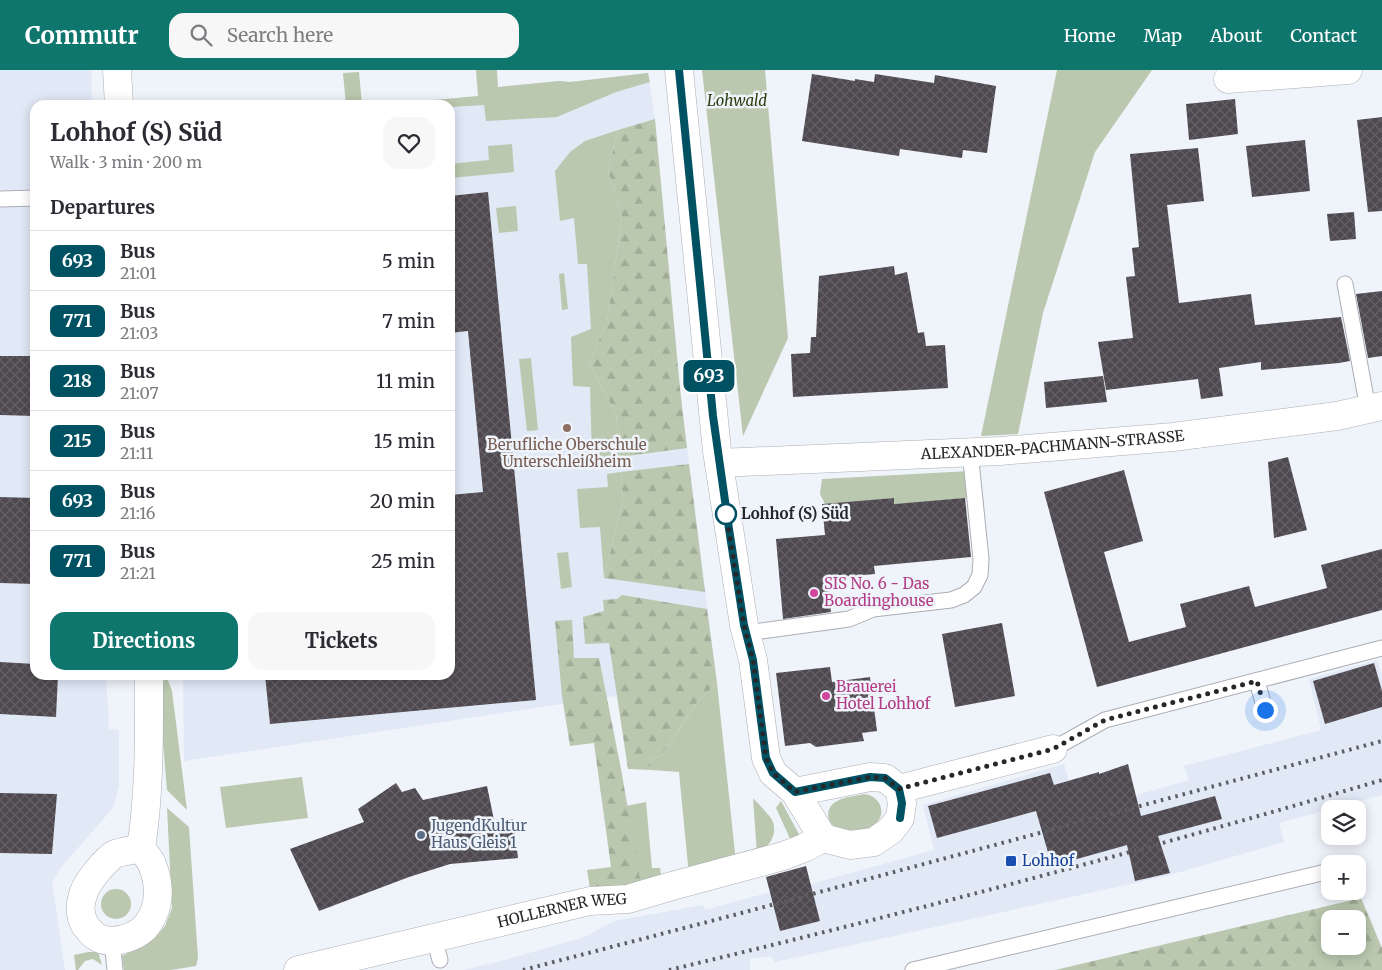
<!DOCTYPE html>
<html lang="en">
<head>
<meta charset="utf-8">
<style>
	body { margin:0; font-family:Merriweather,serif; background:#f7f7f7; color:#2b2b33; height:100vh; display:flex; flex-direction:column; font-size:19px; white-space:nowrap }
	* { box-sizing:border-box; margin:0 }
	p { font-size:16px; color:#7c7c81 }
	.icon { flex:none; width:28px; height:28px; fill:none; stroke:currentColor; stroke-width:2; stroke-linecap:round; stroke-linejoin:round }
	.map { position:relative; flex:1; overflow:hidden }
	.drawer { position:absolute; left:30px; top:30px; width:425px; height:580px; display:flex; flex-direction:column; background:#fff; border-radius:15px; box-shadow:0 2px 12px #0003 }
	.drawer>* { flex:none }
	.badge { padding:0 10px; border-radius:8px; font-size:18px; line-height:32px }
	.fabs { position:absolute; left:1321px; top:730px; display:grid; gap:10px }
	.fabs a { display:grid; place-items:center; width:45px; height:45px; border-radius:10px; background:#fff; box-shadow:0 2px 12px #0003; font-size:25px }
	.you { position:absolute; width:25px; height:25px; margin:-12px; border:4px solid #fff; border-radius:50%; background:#1a73e8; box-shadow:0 0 0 8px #1a73e833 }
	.map>.badge { position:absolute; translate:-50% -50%; box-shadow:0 0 0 2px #fff }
	h2 { padding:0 20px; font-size:19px; line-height:45px }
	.round { display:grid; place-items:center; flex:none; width:52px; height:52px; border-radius:15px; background:#f7f7f7 }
	.headline { display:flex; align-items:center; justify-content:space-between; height:85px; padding:0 20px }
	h1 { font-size:24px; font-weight:700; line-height:38px }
	.primary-button { display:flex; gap:10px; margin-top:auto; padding:10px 20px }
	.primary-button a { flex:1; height:58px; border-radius:15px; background:#0f766e; color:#fff; font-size:20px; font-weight:700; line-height:58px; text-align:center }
	.primary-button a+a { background:#f7f7f7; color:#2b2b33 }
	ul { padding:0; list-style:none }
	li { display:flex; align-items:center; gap:15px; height:60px; padding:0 20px; border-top:1px solid #e1e1e2 }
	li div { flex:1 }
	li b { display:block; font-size:19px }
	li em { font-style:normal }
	li .badge { min-width:55px; font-weight:700; text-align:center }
	header { display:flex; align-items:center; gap:30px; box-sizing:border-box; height:70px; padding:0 25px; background:#0f766e; color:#fff }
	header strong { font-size:24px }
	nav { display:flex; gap:28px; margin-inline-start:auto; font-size:18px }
	.search { width:350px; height:45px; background:#f7f7f7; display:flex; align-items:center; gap:12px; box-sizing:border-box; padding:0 18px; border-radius:15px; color:#7c7c81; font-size:19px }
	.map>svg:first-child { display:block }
	.built { fill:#e1e8f6 }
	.green { fill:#bac8af }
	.forest { fill:url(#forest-firs); fill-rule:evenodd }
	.building { fill:url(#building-cross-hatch) }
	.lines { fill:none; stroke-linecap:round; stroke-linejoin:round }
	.lane-casing { stroke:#abaeb4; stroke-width:17 }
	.street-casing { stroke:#abaeb4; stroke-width:29 }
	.lane { stroke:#fff; stroke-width:15 }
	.street { stroke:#fff; stroke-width:28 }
	.rail { stroke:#5c5e62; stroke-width:4; stroke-dasharray:2.5 5; stroke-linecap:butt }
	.line-casing { stroke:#fff; stroke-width:11 }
	.line { stroke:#005262; stroke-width:8 }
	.walk { stroke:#26272a; stroke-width:5; stroke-dasharray:0 9 }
	.education-dot { fill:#8d6e63; stroke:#eff3fa; stroke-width:2 }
	.stop-dot { fill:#fff; stroke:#005262; stroke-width:2.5 }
	.hotel-dot { fill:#d1479c; stroke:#eff3fa; stroke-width:2 }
	.service-dot { fill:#5c6f8a; stroke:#eff3fa; stroke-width:2 }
	.transit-dot { fill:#1a4fb4; stroke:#eff3fa; stroke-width:2 }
	.labels { text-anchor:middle; stroke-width:5; stroke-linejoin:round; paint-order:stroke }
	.park-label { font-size:15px; font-style:italic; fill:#2a400e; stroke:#eff3fa }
	.street-label { font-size:15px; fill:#26272a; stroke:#eff3fa }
	.education-label { font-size:15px; fill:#785e54; stroke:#eff3fa }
	.stop-label { font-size:15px; font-weight:bold; fill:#26272a; stroke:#eff3fa; text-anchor:start }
	.hotel-label { font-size:15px; fill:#b23c85; stroke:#eff3fa; text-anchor:start }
	.service-label { font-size:15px; fill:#4e5e75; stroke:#eff3fa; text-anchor:start }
	.transit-label { font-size:15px; fill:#164399; stroke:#eff3fa; text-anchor:start }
</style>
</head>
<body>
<header>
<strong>Commutr</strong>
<div class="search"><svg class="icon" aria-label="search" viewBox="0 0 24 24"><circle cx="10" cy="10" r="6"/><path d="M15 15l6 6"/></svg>Search here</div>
<nav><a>Home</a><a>Map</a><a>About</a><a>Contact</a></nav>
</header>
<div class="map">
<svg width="1382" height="900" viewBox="0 0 1382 900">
	<defs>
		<pattern id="forest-firs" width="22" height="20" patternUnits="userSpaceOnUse" patternTransform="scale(1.25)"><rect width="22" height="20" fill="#bac8af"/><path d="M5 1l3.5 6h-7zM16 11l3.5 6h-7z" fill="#a0ac97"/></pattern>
		<pattern id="building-cross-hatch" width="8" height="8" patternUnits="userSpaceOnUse" patternTransform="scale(1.25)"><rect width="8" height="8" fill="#4e494e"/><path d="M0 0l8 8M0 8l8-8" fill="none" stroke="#646065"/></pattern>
	</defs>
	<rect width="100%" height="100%" fill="#eff3fa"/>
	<path class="built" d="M0,0h91l1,35h-57v570h71l3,54 10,1v56l-6,22 -51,58 -10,16 13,88h-65z
		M648,3l7,46 27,289 35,275 -109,14 -424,64 -1,-86h267v-570h-70l99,-9 19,-9 61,-6 11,1z
		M1377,590l5,17v118l-103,28 5,19 -111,32 -38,9 -360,79 -4,-6 -21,3v11h-287l38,-9 84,-24 29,-16 89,-16 2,5 62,-17 3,1 41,-10 123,-34 -11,-45 141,-41 14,48 111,-32 -5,-14 137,-36 -12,-51z"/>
	<path class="green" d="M476,0h21l1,17 61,-6 11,1 78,-9 2,9 -34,10 -59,25 -71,4 -2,-16 -34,2v-2h-70l98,-9z
		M702,0h63l23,268 -45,98z
		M1057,0h95l-57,82 -52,161 -25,121 -37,2z
		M359,2l3,33h-16l-3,-32z
		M618,60l-10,40 14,46 -15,106 -18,41 27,51 4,43 -28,1 -2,-71 -17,-1 -2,-49 20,-8 -4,-65h-9l-4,-46 -14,3 -5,-50 15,-19 15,-11z
		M512,74l2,28 -64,6v-14l39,-4 -1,-14z
		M516,136l2,25 -19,2 -3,-25z
		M564,203l4,36 -6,1 -3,-36z
		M531,288l7,72 -11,1 -8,-72z
		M970,401l1,27 -77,6v-6l-69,6 -5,-10 2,-15z
		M621,402l2,28 -19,78 -4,-51 -20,1 -3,-39 31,-2 -1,-13z
		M568,482l4,35 -11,2 -4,-36z
		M166,605l6,16 15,119 -20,-20 -8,-94z
		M717,613l19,179 -47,14 -10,-104 -28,-2 -1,-11 11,-3 37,-55z
		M302,707l6,41 -82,10 -6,-41z
		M864,724c19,2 24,24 7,33 -6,4 -19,3 -27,3 -14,0 -22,-18 -10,-27 8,-6 21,-7 30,-9z
		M753,728c5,6 18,18 20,24 5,15 -6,25 -16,33z
		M781,731l19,35 -8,7 -16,-35z
		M646,732l6,66h8l2,12 -21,3 -15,-77z
		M167,738l22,19 9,131 -2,8 -25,4h-47l-2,-14 33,-18 10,-12 7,-18z
		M101 834a15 15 0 1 1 30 0a15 15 0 1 1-30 0Z
		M88,882h10l4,13 -9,-6 -8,2 -7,9h-2l-2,-15z"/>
	<path class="forest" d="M655,49l25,270 7,59 -67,9 -4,-43 -27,-51 18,-41 15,-106 -14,-46 10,-40z
		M689,394l16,128 -101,-14 19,-78 -2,-28z
		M622,525l85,14 10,74 -19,18 -37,55 -11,3 1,11 -23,-1 -19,-126 -24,1 -2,-27 21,-6 -1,-11 14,-1z
		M572,550l2,38h25l22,111 20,114 -32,7 -19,-2 -3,-18 24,-3 -17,-124 -24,3 -8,-50 -7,-75z
		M1361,828l21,50v22h-327zM1330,849h28v27h-28z"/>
	<path class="building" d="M812,4l43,7v-2l19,3 1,-8 59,9 1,-8 61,11 -9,67 -24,-3 -1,8 -62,-9 -1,7 -97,-15z
		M1235,29l3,35 -49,6 -3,-36z
		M1382,47v94l-14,1 -11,-92z
		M1305,70l5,51 -58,6 -6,-51z
		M1198,78l6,53 -37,4 12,98 72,-9 4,31 86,-8 9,44 -11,2 -78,7v-8l-42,6 4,28 -22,3 -3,-20 -92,11 -8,-48 35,-4 -7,-61 9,-1 -3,-28 7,-1 -9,-93z
		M488,122l48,508 -266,24 -5,-49h185v-180l33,-3 -15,-161 -18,2v-137z
		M1354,142l2,27 -26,2 -3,-27z
		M894,196l1,9 12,-3 11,61 6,-1 2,14 19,-1 3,43 -155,9 -2,-43 19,-1 1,-16h5l3,-61z
		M1382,221v65l-14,2 -12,-64z
		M0,286h35v60l-35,-1z
		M1103,306l4,26 -61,6 -2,-26z
		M1288,387l19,73 -33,8 -6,-76z
		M1124,400l19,71 -39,11 25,90 57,-15 -6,-23 69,-18 6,21 72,-19 -6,-23 61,-16v61l-285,77 -53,-195z
		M0,427l35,1v86l-35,-1z
		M894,428v6l71,-6 6,59 -97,9 1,8 -47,4 3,34 -48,7 -7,-80 49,-4 -3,-31z
		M1002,553l13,73 -60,11 -13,-73z
		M0,592l35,2v11h23l-2,42 -56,-3z
		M1374,593l8,28v16l-57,17 -12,-43z
		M830,597l2,15 38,-5 7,54 -15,2 2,8 -48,6 -6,-4 -25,3 -9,-73z
		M1128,694l13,52 74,-20 7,23 -64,17 12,37 -35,8 -8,-36 -75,21 -16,-55 -99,27 -9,-32 122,-33 4,12 45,-13v2z
		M396,713l6,9 13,-4 8,12 64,-14 7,34 19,-1 5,39 -68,6 -41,13 -90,34 -29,-62 74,-27 -6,-13z
		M0,723l57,1 -5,60 -52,-1z
		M806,796l14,55 -40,10 -14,-54z"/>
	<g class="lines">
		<g class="lane-casing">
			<path id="lane" d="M0,129l35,-1
				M1345,214l23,125
				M746,563l103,-14 24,-10 78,-9 13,-5 10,-8 6,-12 1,-16 -11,-108
				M1257,611l8,29
				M1053,679l52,-29 277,-72
				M434,868l6,22
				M112,870l3,30
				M913,900l417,-99"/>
		</g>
		<g class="street-casing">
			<g id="street">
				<path d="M117,0l2,35"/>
				<path d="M679,0l38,381 27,174 9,35 13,98 7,15 22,19 28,46 27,7 24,-3 17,-12 9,-12 2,-15 -3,-14 -14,-11 -15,-1 -75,15"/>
				<path d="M1228,9l120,-9"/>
				<path id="s1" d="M719,393l281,-12 173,-14 164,-21 45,-10"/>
				<path d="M899,719l154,-40"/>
				<path d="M141,778c-8,2 -18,3 -26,6 -9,5 -28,28 -31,38 -4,10 -5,23 1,33 3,4 6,8 10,11 16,11 45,1 54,-14 11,-16 11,-37 4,-55 -2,-7 -8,-13 -12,-19 9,-57 8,-116 8,-173"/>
				<path id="s2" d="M298,900l292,-69 38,-2 44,-13 111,-30 21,-8 19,-10"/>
			</g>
		</g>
		<use href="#lane" class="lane"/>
		<use href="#street" class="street"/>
		<path class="rail" d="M523,900l211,-55 648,-174
			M669,900c239,-57 477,-120 713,-190"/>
	</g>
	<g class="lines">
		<g class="line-casing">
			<path id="line" d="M679,0l34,346 16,113 15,96 9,35 13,98 7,15 22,19 75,-15 15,1 14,11 3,14 -2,15"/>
		</g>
		<use href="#line" class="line"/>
		<path class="walk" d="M726,444v-1l18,112 9,35 13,98 7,15 22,19 75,-15 15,1 14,11 154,-40 52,-29 152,-39 8,29"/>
	</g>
	<circle class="education-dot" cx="567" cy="358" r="5"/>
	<circle class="stop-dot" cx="726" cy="444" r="10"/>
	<g class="hotel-dot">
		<circle cx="814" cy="523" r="5"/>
		<circle cx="826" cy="626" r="5"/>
	</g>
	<circle class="service-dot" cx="421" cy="765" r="5"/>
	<rect class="transit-dot" x="1005" y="785" width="12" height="12" rx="2.5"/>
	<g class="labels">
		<g class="park-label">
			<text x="737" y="36">Lohwald</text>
		</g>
		<g class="street-label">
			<text dy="5" stroke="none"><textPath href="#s1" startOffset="334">ALEXANDER-PACHMANN-STRASSE</textPath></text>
			<text dy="5" stroke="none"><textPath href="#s2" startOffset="271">HOLLERNER WEG</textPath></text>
		</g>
		<g class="education-label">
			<text x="567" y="380">Berufliche Oberschule<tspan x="567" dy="17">Unterschleißheim</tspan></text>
		</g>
		<g class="stop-label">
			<text x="741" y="449">Lohhof (S) Süd</text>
		</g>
		<g class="hotel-label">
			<text x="824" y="519">SIS No. 6 - Das<tspan x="824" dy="17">Boardinghouse</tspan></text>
			<text x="836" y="622">Brauerei<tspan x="836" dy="17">Hotel Lohhof</tspan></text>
		</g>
		<g class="service-label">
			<text x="431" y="761">JugendKultur<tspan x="431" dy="17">Haus Gleis 1</tspan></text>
		</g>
		<g class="transit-label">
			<text x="1022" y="796">Lohhof</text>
		</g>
	</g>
</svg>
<div class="fabs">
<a><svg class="icon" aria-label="layers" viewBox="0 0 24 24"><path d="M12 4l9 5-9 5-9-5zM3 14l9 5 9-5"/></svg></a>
<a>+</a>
<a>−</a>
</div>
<div class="you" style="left:1265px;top:640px"></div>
<b class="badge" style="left:709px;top:306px;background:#005262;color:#fff">693</b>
<section class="drawer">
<div class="headline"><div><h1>Lohhof (S) Süd</h1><p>Walk · 3 min · 200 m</p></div><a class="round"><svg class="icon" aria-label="heart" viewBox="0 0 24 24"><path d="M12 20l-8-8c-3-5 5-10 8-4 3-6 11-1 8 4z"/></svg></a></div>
<h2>Departures</h2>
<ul>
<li><span class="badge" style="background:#005262;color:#fff">693</span><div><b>Bus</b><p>21:01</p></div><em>5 min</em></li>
<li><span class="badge" style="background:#005262;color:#fff">771</span><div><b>Bus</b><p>21:03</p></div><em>7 min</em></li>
<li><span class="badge" style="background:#005262;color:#fff">218</span><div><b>Bus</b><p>21:07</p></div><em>11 min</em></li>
<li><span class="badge" style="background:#005262;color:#fff">215</span><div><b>Bus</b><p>21:11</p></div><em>15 min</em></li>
<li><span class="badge" style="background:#005262;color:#fff">693</span><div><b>Bus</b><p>21:16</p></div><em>20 min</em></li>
<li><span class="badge" style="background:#005262;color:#fff">771</span><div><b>Bus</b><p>21:21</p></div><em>25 min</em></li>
</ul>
<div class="primary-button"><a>Directions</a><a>Tickets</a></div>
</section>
</div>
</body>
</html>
